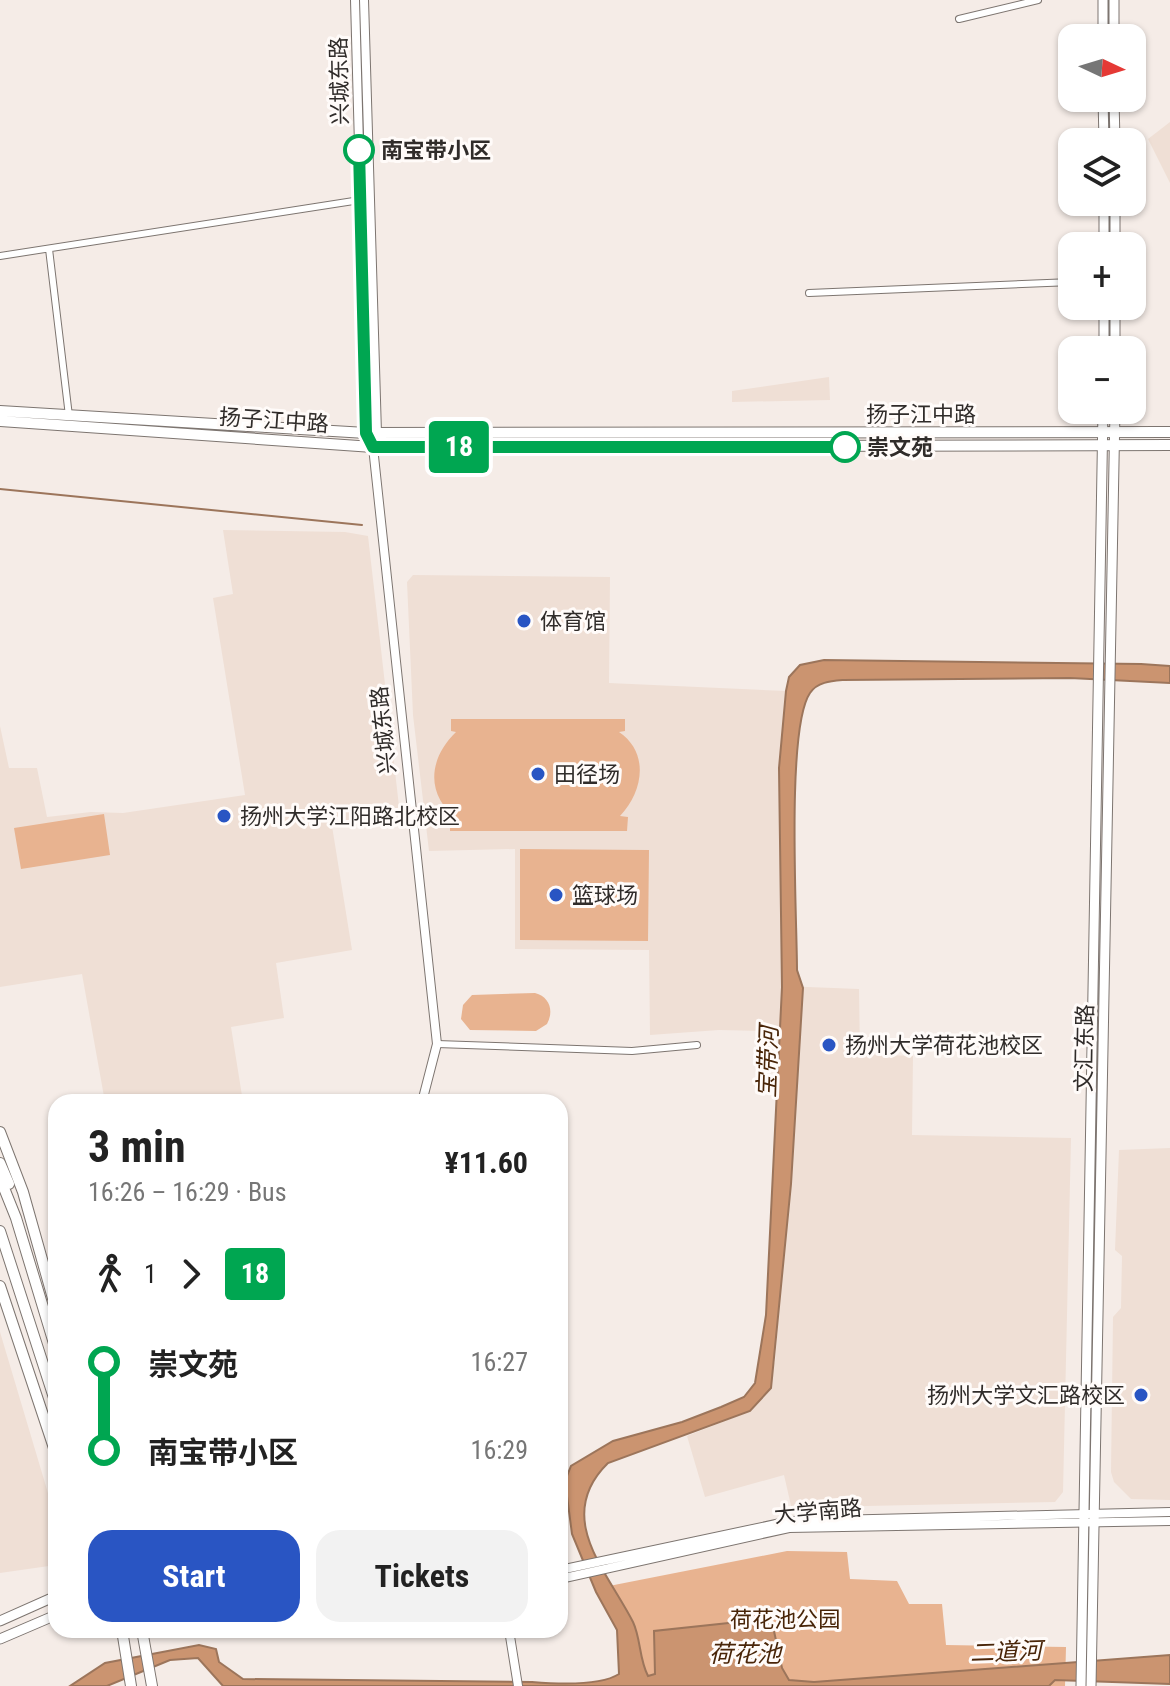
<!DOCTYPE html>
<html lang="en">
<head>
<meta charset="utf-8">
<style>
	body { margin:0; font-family:"Roboto Condensed","Noto Sans SC",sans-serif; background:#f2f2f2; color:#222; height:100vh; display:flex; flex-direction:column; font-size:30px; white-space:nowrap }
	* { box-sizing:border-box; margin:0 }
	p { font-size:26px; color:#767676 }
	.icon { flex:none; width:44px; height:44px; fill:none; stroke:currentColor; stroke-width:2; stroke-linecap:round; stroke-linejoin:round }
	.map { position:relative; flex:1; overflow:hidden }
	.drawer { position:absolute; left:48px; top:1094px; width:520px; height:544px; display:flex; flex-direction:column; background:#fff; border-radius:24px; box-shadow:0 2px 6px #0004 }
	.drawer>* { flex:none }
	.badge { padding:0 16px; border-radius:6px; font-size:28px; line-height:52px }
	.needle { width:52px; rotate:94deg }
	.tools { position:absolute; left:1058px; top:24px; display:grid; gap:16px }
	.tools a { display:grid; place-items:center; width:88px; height:88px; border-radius:16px; background:#fff; box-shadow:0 2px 6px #0004; font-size:40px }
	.map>.badge { position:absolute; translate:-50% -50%; box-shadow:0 0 0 4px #fff }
	.legs { display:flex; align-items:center; gap:12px; height:88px; padding:0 40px; font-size:26px }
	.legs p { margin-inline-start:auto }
	.summary { display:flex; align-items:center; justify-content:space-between; height:136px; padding:0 40px }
	h1 { font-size:44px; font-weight:700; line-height:60px }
	.action { display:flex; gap:16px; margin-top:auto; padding:16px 40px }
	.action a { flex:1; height:92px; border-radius:24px; background:#2955c3; color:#fff; font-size:32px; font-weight:700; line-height:92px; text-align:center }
	.action a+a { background:#f2f2f2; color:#222 }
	ul { padding:0 40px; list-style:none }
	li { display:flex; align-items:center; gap:28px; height:88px; font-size:30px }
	li i { display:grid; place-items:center; width:12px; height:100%; margin:0 10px; background:currentColor }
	li i::after { content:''; width:20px; height:20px; margin:-10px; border:6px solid; border-radius:50%; background:#fff }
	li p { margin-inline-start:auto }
	li:first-child i { background:linear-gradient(#0000 50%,currentColor 0) }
	li:last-child i { background:linear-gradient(currentColor 50%,#0000 0) }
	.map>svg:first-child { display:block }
	.built { fill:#efdfd5 }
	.green { fill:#e8b390 }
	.water { fill:#cb9470; stroke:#9c755b; stroke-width:2 }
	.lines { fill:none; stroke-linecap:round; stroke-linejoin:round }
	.stream { stroke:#9c755b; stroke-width:2 }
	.minor-casing { stroke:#7d7570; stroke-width:8 }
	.tertiary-casing { stroke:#7d7570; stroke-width:10 }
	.secondary-casing { stroke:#7d7570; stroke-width:11 }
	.primary-casing { stroke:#7d7570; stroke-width:12 }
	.trunk-casing { stroke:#7d7570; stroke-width:12 }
	.minor { stroke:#fff; stroke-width:6 }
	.tertiary { stroke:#fff; stroke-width:8 }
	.secondary { stroke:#fff; stroke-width:9 }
	.primary { stroke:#fff; stroke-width:10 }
	.trunk { stroke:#fff; stroke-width:10 }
	.line-1-casing { stroke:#fff; stroke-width:18 }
	.line-1 { stroke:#00a651; stroke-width:12 }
	.stop-1-dot { fill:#fff; stroke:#00a651; stroke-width:4 }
	.poi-dot { fill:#2955c3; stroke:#fffbf9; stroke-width:3 }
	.labels { text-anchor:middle; stroke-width:6; stroke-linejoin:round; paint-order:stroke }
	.street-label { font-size:22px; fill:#302c2a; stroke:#fffbf9 }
	.stop-label { font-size:22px; font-weight:bold; fill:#302c2a; stroke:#fffbf9; text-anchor:start }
	.poi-label { font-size:22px; fill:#302c2a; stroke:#fffbf9; text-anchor:start }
	.park-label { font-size:22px; fill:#482407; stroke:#fffbf9 }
	.water-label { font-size:24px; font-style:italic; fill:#492508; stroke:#fffbf9 }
</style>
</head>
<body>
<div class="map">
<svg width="1170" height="1686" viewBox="0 0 1170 1686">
	<rect width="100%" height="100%" fill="#f5ece7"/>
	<path class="built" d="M1170,122v61l-22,-44z
		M829,377l1,23 -98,2v-11z
		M223,530l122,2 23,4 32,279 -68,11 20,124 -76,13 8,55 -53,9 12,75h-138l-23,-128 -82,13v-261l9,42h28l10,49 44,-5 32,1 122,-18 -32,-197 20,-4z
		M413,575l197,2 -1,106 177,8 -7,77 3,218 77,3 1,65 53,2 -1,79 159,3 -8,354 -8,10 -236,5 -27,3 -8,-35 -79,22 -18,-61 63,-25 25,-49 25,-330 -81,-2 -69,5 -1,-85 -134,-1v-100l-86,2 -16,-136 -6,-133z
		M1170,1148v352l-39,-1 -17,-17 -3,-10 2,-155 8,-9 1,-52 -7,-6 4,-100z
		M0,1332l56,188v45l-56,8z"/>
	<path class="green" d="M451,719h174v12l-6,1c31,21 24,60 1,84l8,1 -1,14h-177v-10l9,-1c-34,-24 -31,-61 -3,-88l-5,-1z
		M104,814l6,41 -89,14 -7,-41z
		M520,849l129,1 -1,91 -128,-1z
		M535,993c15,4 19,18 12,31l-11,7 -66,-1 -9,-11 2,-14 9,-10z
		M787,1551l60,1 3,27 47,2 12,23h33l4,41 120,2 -1,39h-442l20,-19 -34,-81z"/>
	<path class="water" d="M824,660l317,4 29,2v17l-100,-5 -227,2c-12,1 -26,2 -33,13 -24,35 -13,226 -13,277l6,18 -12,196 -20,204 -21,23 -142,52c-55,54 -1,108 25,159 8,17 6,37 15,54l7,-2 -1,-43 113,-12 5,3 10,46 7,12 25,2 356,-27v29l-115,-4 -6,6h-826l-25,-28 -28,2 -63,26h-37l35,-23 94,-18 17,4 3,13 24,17 289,3c24,2 68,4 87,-8l-2,-44 -21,-38 -24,-58 -7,-53 6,-15 42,-25 69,-19 39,-15 23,-10 11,-14 11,-68 16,-328 -3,-219 7,-77 3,-14 11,-12z"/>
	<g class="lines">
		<path class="stream" d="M0,489l362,36"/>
		<g class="minor-casing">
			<path id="minor" d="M959,19l79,-19
				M49,249l20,167
				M0,256l360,-56
				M809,293l263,-11
				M437,1044l195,7 65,-6"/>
		</g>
		<g class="tertiary-casing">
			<path id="tertiary" d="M355,0l12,436
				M364,0l13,433 -4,14 64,597 -15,58
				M560,1570l230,-49 380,-9
				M560,1579l229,-51 381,-7
				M509,1630l9,56"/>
		</g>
		<g class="secondary-casing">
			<path id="secondary" d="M1103,0v38
				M1114,0v38
				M1103,98l1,44
				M1114,98l1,44
				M1104,202v44
				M1115,202v44
				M1104,350v-44
				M1115,350v-44
				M0,1621l56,-25
				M0,1639l56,-24
				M1081,1686l22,-1276
				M1091,1686l24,-1276"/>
		</g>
		<g class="primary-casing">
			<path id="primary" d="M0,411l366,22 804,-1
				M0,421l373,26 797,-2
				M0,1132l23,60 33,117
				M0,1286l56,168
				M122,1630l9,56
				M142,1630l10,56"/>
		</g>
		<g class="trunk-casing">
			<path id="trunk" d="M0,1163l9,21
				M0,1178l16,40 40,132
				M0,1231l56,173"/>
		</g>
		<use href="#minor" class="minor"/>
		<use href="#tertiary" class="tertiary"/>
		<use href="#secondary" class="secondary"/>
		<use href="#primary" class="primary"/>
		<use href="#trunk" class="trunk"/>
	</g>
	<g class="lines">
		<g class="line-1-casing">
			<path id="line-1" d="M359,150l7,283 7,14h472"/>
		</g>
		<use href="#line-1" class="line-1"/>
	</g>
	<g class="stop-1-dot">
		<circle cx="359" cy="150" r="14"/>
		<circle cx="845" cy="447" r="14"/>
	</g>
	<g class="poi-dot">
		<circle cx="524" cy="621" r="8"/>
		<circle cx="538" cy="774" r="8"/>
		<circle cx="224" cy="816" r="8"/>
		<circle cx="556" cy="895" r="8"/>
		<circle cx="829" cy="1045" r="8"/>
		<circle cx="1141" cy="1395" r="8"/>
	</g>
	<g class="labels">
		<g class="street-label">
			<text transform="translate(339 81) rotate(-91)" y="8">兴城东路</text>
			<text x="921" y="422">扬子江中路</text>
			<text transform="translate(274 420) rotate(4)" y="8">扬子江中路</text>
			<text transform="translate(383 730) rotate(-96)" y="8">兴城东路</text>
			<text transform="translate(1084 1048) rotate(-89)" y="8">文汇东路</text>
			<text transform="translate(818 1511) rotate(-5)" y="8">大学南路</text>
		</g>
		<g class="stop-label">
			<text x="381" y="158">南宝带小区</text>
			<text x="867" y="455">崇文苑</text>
		</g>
		<g class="poi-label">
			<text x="540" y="629">体育馆</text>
			<text x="554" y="782">田径场</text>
			<text x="240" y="824">扬州大学江阳路北校区</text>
			<text x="572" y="903">篮球场</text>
			<text x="845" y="1053">扬州大学荷花池校区</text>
			<text x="1125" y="1403" text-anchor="end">扬州大学文汇路校区</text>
		</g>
		<g class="park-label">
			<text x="785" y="1627">荷花池公园</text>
		</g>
		<g class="water-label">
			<text transform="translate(768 1062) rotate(-88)" y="8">宝带河</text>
			<text transform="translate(1006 1652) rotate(-2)" y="8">二道河</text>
			<text x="745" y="1662">荷花池</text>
		</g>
	</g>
</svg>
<div class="tools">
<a><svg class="needle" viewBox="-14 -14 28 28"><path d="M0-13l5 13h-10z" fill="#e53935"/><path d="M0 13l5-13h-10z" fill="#767676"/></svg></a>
<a><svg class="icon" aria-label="layers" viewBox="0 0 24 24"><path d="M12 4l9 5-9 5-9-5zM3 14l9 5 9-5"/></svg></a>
<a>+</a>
<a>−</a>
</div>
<b class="badge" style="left:459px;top:447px;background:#00a651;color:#fff">18</b>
<section class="drawer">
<div class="summary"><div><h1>3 min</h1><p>16:26 – 16:29 · Bus</p></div><b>¥11.60</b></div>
<div class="legs"><svg class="icon" aria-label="walk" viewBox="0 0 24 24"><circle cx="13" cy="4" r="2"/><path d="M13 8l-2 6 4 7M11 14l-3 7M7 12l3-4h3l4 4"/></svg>1<svg class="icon" aria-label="forward" viewBox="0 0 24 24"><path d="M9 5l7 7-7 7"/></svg><b class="badge" style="background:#00a651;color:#fff">18</b></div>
<ul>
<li><i style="color:#00a651"></i><b>崇文苑</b><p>16:27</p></li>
<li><i style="color:#00a651"></i><b>南宝带小区</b><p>16:29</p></li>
</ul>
<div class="action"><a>Start</a><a>Tickets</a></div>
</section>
</div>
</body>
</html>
